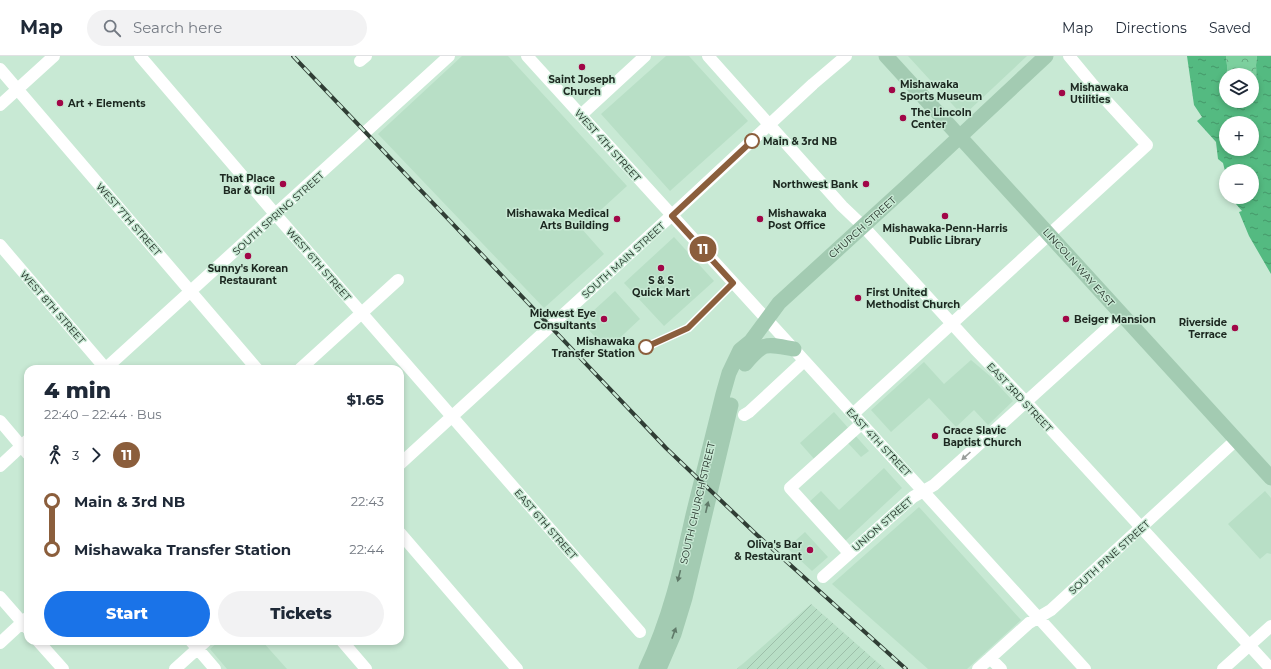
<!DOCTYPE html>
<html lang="en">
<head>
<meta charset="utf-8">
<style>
	body { margin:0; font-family:Montserrat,sans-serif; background:#f2f2f3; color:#1f2937; height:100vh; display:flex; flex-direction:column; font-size:15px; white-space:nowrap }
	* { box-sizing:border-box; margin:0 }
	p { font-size:13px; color:#747a83 }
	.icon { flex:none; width:22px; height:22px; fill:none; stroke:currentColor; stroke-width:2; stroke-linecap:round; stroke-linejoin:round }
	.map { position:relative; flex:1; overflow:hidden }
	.sheet { position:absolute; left:24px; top:309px; width:380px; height:280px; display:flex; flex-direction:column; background:#fff; border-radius:12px; box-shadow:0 2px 6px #0003 }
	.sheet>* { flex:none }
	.badge { padding:0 8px; border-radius:13px; font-size:14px; line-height:26px }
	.controls { position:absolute; left:1219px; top:12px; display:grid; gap:8px }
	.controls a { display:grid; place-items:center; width:40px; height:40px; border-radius:50%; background:#fff; box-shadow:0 2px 6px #0003; font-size:20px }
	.map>.badge { position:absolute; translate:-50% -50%; box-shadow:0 0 0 2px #fff }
	.legs { display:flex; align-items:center; gap:6px; height:44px; padding:0 20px; font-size:13px }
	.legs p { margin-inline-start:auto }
	.head { display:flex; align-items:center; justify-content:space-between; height:68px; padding:0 20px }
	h1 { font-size:22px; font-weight:800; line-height:30px }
	.action { display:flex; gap:8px; margin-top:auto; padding:8px 20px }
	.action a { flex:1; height:46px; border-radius:24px; background:#1a73e8; color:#fff; font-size:16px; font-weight:800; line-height:46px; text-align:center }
	.action a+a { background:#f2f2f3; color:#1f2937 }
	ul { padding:0 20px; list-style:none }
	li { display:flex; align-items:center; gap:14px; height:48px; font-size:15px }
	li i { display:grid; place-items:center; width:6px; height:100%; margin:0 5px; background:currentColor }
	li i::after { content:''; width:10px; height:10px; margin:-5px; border:3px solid; border-radius:50%; background:#fff }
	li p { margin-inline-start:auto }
	li:first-child i { background:linear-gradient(#0000 50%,currentColor 0) }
	li:last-child i { background:linear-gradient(currentColor 50%,#0000 0) }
	header { display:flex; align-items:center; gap:24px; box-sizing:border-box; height:56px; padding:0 20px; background:#fff; border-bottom:1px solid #e0e1e3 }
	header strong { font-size:19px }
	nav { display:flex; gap:22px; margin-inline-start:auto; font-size:14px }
	.search { width:280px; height:36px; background:#f2f2f3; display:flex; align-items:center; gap:10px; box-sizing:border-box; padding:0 14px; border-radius:22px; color:#747a83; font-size:15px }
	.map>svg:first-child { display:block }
	.built { fill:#b8dfc6 }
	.industrial { fill:url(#industrial-furrows) }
	.park { fill:url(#park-crowns) }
	.water { fill:url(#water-ripples); fill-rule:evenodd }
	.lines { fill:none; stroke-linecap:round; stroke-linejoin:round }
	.minor { stroke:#fff; stroke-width:12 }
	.major { stroke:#a3cbb2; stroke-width:15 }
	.rail-casing { stroke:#303e35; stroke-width:4 }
	.rail { stroke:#c8e9d4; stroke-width:2.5; stroke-dasharray:8; stroke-linecap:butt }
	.oneway { fill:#999e9b }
	.oneway2 { fill:#607a69 }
	.line-1-casing { stroke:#fff; stroke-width:9 }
	.line-1 { stroke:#8b5e3c; stroke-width:6 }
	.poi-dot { fill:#a10647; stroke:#c8e9d4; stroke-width:1.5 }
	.stop-1-dot { fill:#fff; stroke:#8b5e3c; stroke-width:2 }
	.labels { text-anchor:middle; stroke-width:3; stroke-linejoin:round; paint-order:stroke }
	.poi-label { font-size:10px; font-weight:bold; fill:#1c2820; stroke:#c8e9d4; text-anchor:start }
	.stop-label { font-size:10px; font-weight:bold; fill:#1c2820; stroke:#c8e9d4; text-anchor:start }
	.street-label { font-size:10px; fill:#1c2820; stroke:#c8e9d4 }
</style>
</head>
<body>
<header>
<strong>Map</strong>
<div class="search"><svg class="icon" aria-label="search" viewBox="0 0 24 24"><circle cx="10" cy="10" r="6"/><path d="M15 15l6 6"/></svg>Search here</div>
<nav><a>Map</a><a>Directions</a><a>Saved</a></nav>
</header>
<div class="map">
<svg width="1271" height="613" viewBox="0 0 1271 613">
	<defs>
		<pattern id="industrial-furrows" width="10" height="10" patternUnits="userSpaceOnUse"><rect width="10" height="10" fill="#b8dfc6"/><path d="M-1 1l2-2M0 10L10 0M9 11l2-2" fill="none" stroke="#9ebfaa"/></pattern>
		<pattern id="park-crowns" width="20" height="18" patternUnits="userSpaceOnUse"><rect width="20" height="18" fill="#7cd09e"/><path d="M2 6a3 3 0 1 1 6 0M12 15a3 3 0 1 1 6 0" fill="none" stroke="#65a980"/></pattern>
		<pattern id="water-ripples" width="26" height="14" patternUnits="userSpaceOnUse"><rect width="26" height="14" fill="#54ba81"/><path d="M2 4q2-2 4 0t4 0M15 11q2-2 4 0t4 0" fill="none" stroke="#459769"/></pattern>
	</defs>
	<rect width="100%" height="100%" fill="#c8e9d4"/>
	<path class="built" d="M462,0h46l119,130 -46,42 23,26 -60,54 -166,-174z
		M666,0h23l59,65 -78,70 -69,-77z
		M908,0h119l-64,60z
		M674,181l40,44 -50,45 -40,-43z
		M615,235l25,28 -31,29 -5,-2 -23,-24z
		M971,304l19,16 23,25 -25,24 -14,-15 -18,17 -27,-29 -38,34 -20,-22 53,-48 20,22z
		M834,356l16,18 -34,31 -16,-18z
		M854,378l15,17 -8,6 -15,-16z
		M884,412l18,20 -58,54 -36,-39 13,-12 18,19z
		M1265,435l6,7v56l-4,-1 -7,6 -32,-35z
		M919,451l102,113 -54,49h-39l-96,-85z
		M805,476l23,25 -16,14 -25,-23z
		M219,585h43l25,28h-60l-17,-20z"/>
	<path class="industrial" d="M811,548l74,65h-148z"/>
	<path class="park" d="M1226,0h31l-1,9 2,21 -6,3v-14h-24z"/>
	<path class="water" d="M1187,0h39l2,19h-2v26h26v-12l5,-4 -1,-20 1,-9h14v218l-22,-38 -10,-24 3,-1 -6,-7 -4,-7h20v-26h-26v4l-3,-12 -5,-4 -2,-17 -19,-21 5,-4 -8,-12zM1226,67h26v26h-26z"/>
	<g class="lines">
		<path class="minor" d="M140,0l136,159 364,417
			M527,0l558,613
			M708,0l134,150 21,20 112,123 51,53 245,267
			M360,5l6,-5
			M0,13l257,300
			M0,49l54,-49
			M581,59l64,-59
			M0,189l106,124
			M105,313l344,-313
			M300,313l98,-89
			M853,358l294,-269 -44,-48 -34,-41
			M744,359l5,-3 55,-51
			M0,365l28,33
			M400,408l272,-249 141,-131 33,-28
			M0,410l28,-26
			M400,477l117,136
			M849,497l-59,-65 71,-64
			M823,521l90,-80 21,-12 188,-170
			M0,541l28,32
			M38,585l25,28
			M191,585l24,28
			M342,585l24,28
			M0,587l27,-25
			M990,602l11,11
			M175,613l31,-28
			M978,613l51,-46 22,-13 185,-170
			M1223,613l48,-43"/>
		<path class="major" d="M886,0l385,422
			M745,308c20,-23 20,-20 49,-15
			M646,613c24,-50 35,-100 47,-154 10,-40 20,-81 30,-121l6,-21 11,-23 11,-9 28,-38 128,-117 139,-130
			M659,613l15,-35 11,-36 46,-193"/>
		<g class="rail-casing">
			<path id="rail" d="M293,0l373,392 91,87 149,134"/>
		</g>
		<use href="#rail" class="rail"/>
	</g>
	<defs><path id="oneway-solid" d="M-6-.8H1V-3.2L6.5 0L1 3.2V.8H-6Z"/></defs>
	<use class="oneway" href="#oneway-solid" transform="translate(966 400) rotate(138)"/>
	<g class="oneway2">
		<use href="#oneway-solid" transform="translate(707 451) rotate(-77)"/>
		<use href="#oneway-solid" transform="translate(679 520) rotate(104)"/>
		<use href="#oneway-solid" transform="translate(674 577) rotate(-70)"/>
	</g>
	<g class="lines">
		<g class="line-1-casing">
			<path id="line-1" d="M646,291l42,-19 45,-45 -61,-67 80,-75"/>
		</g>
		<use href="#line-1" class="line-1"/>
	</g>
	<g class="poi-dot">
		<circle cx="582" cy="11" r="4"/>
		<circle cx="892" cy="34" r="4"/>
		<circle cx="1062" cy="37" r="4"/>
		<circle cx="60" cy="47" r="4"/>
		<circle cx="903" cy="62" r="4"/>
		<circle cx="283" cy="128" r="4"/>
		<circle cx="866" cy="128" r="4"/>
		<circle cx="945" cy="160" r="4"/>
		<circle cx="617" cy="163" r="4"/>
		<circle cx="760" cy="163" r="4"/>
		<circle cx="248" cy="200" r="4"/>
		<circle cx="661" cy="212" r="4"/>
		<circle cx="858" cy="242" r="4"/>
		<circle cx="604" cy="263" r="4"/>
		<circle cx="1066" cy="263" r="4"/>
		<circle cx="1235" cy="272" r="4"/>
		<circle cx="935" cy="380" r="4"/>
		<circle cx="810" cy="494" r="4"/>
	</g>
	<g class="stop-1-dot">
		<circle cx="752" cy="85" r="7"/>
		<circle cx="646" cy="291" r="7"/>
	</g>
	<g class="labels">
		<g class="poi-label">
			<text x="582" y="27" text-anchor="middle">Saint Joseph<tspan x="582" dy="12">Church</tspan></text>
			<text x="900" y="32">Mishawaka<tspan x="900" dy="12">Sports Museum</tspan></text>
			<text x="1070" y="35">Mishawaka<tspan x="1070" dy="12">Utilities</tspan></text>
			<text x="68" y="51">Art + Elements</text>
			<text x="911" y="60">The Lincoln<tspan x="911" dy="12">Center</tspan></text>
			<text x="275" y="126" text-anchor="end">That Place<tspan x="275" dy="12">Bar &amp; Grill</tspan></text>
			<text x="858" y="132" text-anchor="end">Northwest Bank</text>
			<text x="609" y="161" text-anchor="end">Mishawaka Medical<tspan x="609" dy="12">Arts Building</tspan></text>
			<text x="768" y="161">Mishawaka<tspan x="768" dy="12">Post Office</tspan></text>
			<text x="945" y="176" text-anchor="middle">Mishawaka-Penn-Harris<tspan x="945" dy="12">Public Library</tspan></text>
			<text x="248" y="216" text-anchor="middle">Sunny's Korean<tspan x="248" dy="12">Restaurant</tspan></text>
			<text x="661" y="228" text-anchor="middle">S &amp; S<tspan x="661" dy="12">Quick Mart</tspan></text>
			<text x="866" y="240">First United<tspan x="866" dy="12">Methodist Church</tspan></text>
			<text x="596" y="261" text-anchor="end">Midwest Eye<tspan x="596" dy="12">Consultants</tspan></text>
			<text x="1074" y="267">Beiger Mansion</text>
			<text x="1227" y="270" text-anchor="end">Riverside<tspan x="1227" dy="12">Terrace</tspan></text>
			<text x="943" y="378">Grace Slavic<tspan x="943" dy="12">Baptist Church</tspan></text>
			<text x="802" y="492" text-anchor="end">Oliva's Bar<tspan x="802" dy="12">&amp; Restaurant</tspan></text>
		</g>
		<g class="stop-label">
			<text x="763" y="89">Main &amp; 3rd NB</text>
			<text x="635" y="289" text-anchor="end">Mishawaka<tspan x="635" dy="12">Transfer Station</tspan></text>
		</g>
		<g class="street-label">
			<text transform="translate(608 89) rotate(48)" y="4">WEST 4TH STREET</text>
			<text transform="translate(278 157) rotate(-42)" y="4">SOUTH SPRING STREET</text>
			<text transform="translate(129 163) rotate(49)" y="4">WEST 7TH STREET</text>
			<text transform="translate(862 171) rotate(-42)" y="4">CHURCH STREET</text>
			<text transform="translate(623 204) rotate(-42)" y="4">SOUTH MAIN STREET</text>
			<text transform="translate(319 208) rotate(49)" y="4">WEST 6TH STREET</text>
			<text transform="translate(1079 211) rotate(48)" y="4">LINCOLN WAY EAST</text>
			<text transform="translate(53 251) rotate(49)" y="4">WEST 8TH STREET</text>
			<text transform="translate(1020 341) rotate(47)" y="4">EAST 3RD STREET</text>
			<text transform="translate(879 386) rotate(47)" y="4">EAST 4TH STREET</text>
			<text transform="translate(697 447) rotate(-77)" y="4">SOUTH CHURCH STREET</text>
			<text transform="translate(546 468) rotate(49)" y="4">EAST 6TH STREET</text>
			<text transform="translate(882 468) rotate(-41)" y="4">UNION STREET</text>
			<text transform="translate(1109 501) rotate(-42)" y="4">SOUTH PINE STREET</text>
		</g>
	</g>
</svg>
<div class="controls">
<a><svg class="icon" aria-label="layers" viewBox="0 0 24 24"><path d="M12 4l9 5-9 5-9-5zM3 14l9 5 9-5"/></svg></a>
<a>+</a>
<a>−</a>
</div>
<b class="badge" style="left:703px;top:193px;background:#8b5e3c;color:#fff">11</b>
<section class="sheet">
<div class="head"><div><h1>4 min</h1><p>22:40 – 22:44 · Bus</p></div><b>$1.65</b></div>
<div class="legs"><svg class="icon" aria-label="walk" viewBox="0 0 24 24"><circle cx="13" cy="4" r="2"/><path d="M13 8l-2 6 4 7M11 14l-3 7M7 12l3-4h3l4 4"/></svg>3<svg class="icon" aria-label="forward" viewBox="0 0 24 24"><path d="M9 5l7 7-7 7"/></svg><b class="badge" style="background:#8b5e3c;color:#fff">11</b></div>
<ul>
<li><i style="color:#8b5e3c"></i><b>Main &amp; 3rd NB</b><p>22:43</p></li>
<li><i style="color:#8b5e3c"></i><b>Mishawaka Transfer Station</b><p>22:44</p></li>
</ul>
<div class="action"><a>Start</a><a>Tickets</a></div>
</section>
</div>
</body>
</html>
